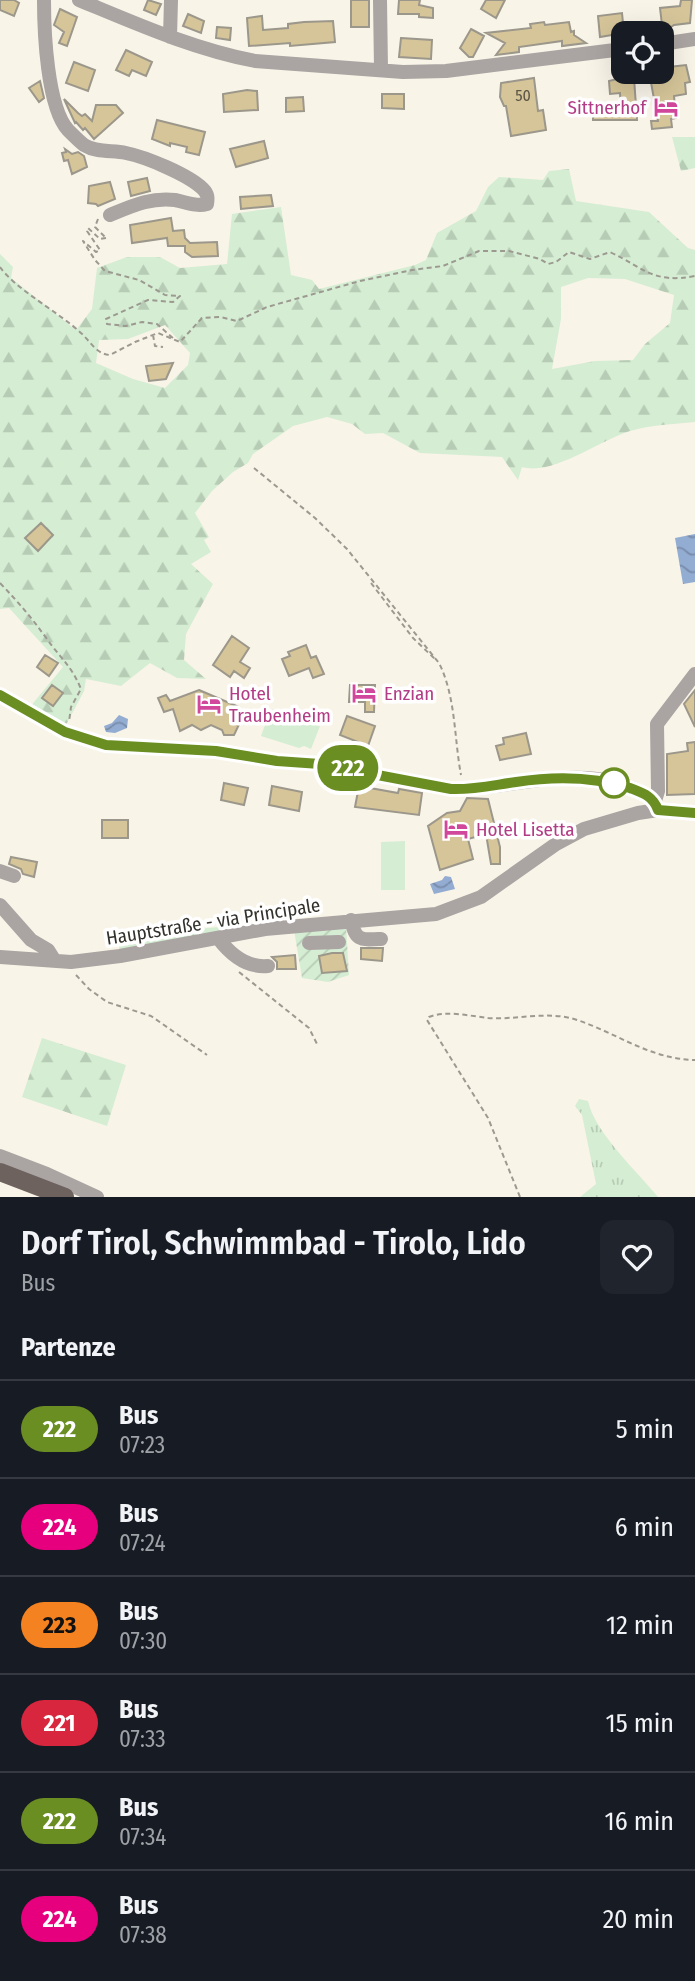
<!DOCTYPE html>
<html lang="it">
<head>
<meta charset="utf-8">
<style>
	body { margin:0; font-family:"Fira Sans Condensed",sans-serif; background:#20242c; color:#f1f3f6; height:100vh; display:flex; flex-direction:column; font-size:26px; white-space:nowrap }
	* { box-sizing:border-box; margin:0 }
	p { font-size:23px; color:#9ea1a6 }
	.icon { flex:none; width:38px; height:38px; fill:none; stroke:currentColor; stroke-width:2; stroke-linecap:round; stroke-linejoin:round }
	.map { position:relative; height:1197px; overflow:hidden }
	.details { display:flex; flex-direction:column; background:#171b24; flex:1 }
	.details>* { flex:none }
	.badge { padding:0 14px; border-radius:23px; font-size:24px; line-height:46px }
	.controls { position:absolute; left:611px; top:21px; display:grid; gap:14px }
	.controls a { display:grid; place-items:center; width:63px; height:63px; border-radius:14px; background:#171b24; box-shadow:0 7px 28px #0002; font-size:35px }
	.map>.badge { position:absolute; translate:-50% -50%; box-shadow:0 0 0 4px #fff }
	h2 { padding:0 21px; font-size:26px; line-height:63px }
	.round { display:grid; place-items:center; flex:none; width:74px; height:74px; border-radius:14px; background:#20242c }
	.overview { display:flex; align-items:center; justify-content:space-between; height:119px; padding:0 21px }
	h1 { font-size:33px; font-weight:600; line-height:52px }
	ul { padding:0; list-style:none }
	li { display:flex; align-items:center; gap:21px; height:98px; padding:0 21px; border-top:2px solid #363941 }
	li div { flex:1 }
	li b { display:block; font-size:26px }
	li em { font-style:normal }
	li .badge { min-width:77px; font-weight:700; text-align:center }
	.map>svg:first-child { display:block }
	.grass { fill:url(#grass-tufts) }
	.forest { fill:url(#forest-firs); fill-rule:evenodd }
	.park { fill:#d5edd3 }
	.garden { fill:url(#garden-furrows) }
	.water { fill:url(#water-waves) }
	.building { fill:#d6c599; stroke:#9c978b; stroke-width:2 }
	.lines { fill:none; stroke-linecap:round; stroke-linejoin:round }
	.path { stroke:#9c9990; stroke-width:2; stroke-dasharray:5 3.5; stroke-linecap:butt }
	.minor { stroke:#aaa4a2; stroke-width:14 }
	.major { stroke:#6d625e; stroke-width:18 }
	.line-casing { stroke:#fff; stroke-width:16 }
	.line { stroke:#6b8e23; stroke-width:10 }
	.stop-dot { fill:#fff; stroke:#6b8e23; stroke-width:3.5 }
	.labels { text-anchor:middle; stroke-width:7; stroke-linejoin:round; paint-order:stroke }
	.number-label { font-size:16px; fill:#5c5647 }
	.hotel-label { font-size:19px; fill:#b23c85; stroke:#fff; text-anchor:start }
	.street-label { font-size:19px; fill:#33312c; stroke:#fff }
</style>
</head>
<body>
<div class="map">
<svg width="695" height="1197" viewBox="0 0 695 1197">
	<defs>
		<pattern id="grass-tufts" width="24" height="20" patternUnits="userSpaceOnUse" patternTransform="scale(1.75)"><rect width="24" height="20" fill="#d5edd3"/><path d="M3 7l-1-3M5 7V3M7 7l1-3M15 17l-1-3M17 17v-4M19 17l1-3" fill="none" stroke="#b7ccb5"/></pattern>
		<pattern id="forest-firs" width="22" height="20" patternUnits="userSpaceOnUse" patternTransform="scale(1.75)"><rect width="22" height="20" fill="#d5edd3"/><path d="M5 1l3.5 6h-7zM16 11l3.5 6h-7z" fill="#b7ccb5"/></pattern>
		<pattern id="garden-furrows" width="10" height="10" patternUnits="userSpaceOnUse" patternTransform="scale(1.75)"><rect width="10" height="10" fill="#d5edd3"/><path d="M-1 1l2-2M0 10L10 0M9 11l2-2" fill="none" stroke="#b7ccb5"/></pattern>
		<pattern id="water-waves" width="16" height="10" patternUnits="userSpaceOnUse" patternTransform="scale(1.75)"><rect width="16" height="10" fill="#93acd2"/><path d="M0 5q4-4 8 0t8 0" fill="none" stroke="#798dab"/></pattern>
	</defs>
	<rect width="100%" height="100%" fill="#f9f4e8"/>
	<path class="grass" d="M219,927v6l-99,23 -1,-9 77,-18z
		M579,1099l9,2c7,32 49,70 70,96h-78l16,-13 -14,-69 -7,-9z"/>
	<path class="forest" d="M672,137h23v31l-14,3z
		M569,169l7,32 73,11 39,36 7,2v172c-22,2 -44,3 -65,9 -30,9 -77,45 -108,36l-4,13 -16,-23 -82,-4 -37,-20 -18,1 -13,-10 -25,-7 -34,9 -40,28 -5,9 -15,9 -21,19 -17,22 14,24 -5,3 7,12 -20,12 22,20 -27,50 -2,26 22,19 -29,-1 -27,-15 -29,23 -35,-7 -2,12 -19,36 -36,-19 34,-41 -54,-59 -9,1v-355l13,13 -2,11 65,52 16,-21 5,-41 30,-11h33l20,11 47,-4 5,-50 49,-7 10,68 21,5 7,9 96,-24 11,-5 11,-27 39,-22 12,-24 11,-10 44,3 6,-9zM588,278l37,1 49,16 -4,28 -25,21 -12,16 -38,1 -43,8 9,-50v-32zM165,325l25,28 -2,12 -23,23 -32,-9 -37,-16 3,-23 29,-1z
		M42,1038l84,27 -19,61 -85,-29z"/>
	<path class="park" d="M271,709l49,17 -9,23 -7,-3 -5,2 -38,-12z
		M405,841v49h-24v-48z"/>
	<path class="garden" d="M346,926l3,49 -21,7 -26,-4 -8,-48z"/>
	<path class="water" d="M695,534v48l-12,2 -8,-46z
		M119,715l9,4 -1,9 -12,5 -9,-1 -2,-6 8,-3z
		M445,876l6,1 4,12 -21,5 -4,-10 12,-4z"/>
	<path class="building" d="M0,0h14l5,3 -5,13 -14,-6z
		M148,0l13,4 -5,11 -12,-5z
		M351,0h18v27h-18z
		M399,0h21l-1,5 14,3v10l-14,-1v-3h-21z
		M486,0h19l-9,18 -15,-9z
		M681,0h11l-2,23 -16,2 -6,4 -6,-4 -2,-17 20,-2z
		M60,9l17,8 -10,29 -8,-3 5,-11 -10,-7z
		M622,13l2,20 -24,4 -2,-21z
		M188,14l16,7 -3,12 -18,-7z
		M262,16l1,14 25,-2v-4l16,-2 29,-1 2,21 -45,4v-3l-41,3 -2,-28z
		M544,22l1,3 24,-3 2,10 3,-1v4l12,8 -24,3v-5l-43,6v5l-23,3 9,-12 -19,-10 45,-5 -1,-4z
		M217,27l14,1 -1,12 -14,-2z
		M471,29l13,7 -11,21h-4l-9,-9z
		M401,38l31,2 -1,19 -32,-2z
		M126,50l26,12 -6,14 -14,-6 -3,6 -13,-6z
		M74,62l21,8 -7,21 -22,-8z
		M686,65l4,17 -5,1 1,11 -12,2 2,22 -5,1 1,8 -20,2 -1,-8h7l-8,-44 20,-2 -1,-8z
		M534,78l4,33 5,-1 3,20 -35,6 -5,-30h-2l-4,-9 1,-14z
		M621,78h13l3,42h-44v-7l28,-1 -1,-19 -10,1 -1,-13z
		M40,81l4,17 -5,4 -10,-14z
		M247,90l10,1 1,19 -34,2 -1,-18z
		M382,94h22v15l-22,-1z
		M303,97l1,14 -18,1v-14z
		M64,99l14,14 4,3 3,-2 7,7 4,-16h20l7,8 -29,26 -9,-11 -2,2 -7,-8 -1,1z
		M157,120l48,12 -6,23 -13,-3 1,-5 -17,-4v3l-18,-7z
		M264,141l4,17 -32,9 -6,-18z
		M65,149l7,5 6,-2 6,4 3,11 -15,7 -4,-14 -4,1 -2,-8 4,-1z
		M147,178l3,13 -19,5 -3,-14z
		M110,182l5,17 -17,7 -2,-2 -8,-1 1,-17z
		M271,195l2,11 -32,3 -1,-12z
		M171,218l2,13 11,-1 1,8 5,5 27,-1 1,14 -26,1 -7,-5v-6h-17l-1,-8 -35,5 -2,-18z
		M173,363l-7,16 -17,2 -3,-15z
		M41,523l12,12 -15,16 -13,-13z
		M232,636l17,12 -9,14 10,6 -6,10 -10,-7 -4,6 -17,-12z
		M306,645l5,13 5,-2 8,18 -11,4 -4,-10 -20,8 -7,-17 8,-3 -2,-4z
		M45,655l13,8 -9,13 -12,-9z
		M52,685l11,8 -10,13 -11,-8z
		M350,685h25l-1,27h-9v-10h-16z
		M199,690l40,17 -1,2 7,3 -11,23h-10l-2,-5 -11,-5 -10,5 -9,-5 -12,6 -7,-22 -9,3 -6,-14 8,-3 4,6z
		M695,690v37l-11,-23z
		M347,716l28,10 -7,20 -28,-11z
		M526,733l5,21 -31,6 -4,-14 8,-2 -1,-6z
		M695,742v52l-28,1v-41l21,-3 -1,-8z
		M224,783l24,5 -4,17 -23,-5z
		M272,786l30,6 -3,19 -30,-6z
		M359,786l39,7 1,-4 23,4 -3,22 -64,-8z
		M467,798l21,1 12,48v17h-9l-5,-30 -18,5 5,20 -33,11 -12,-44 19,-13 13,-2z
		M102,820h26v18h-26z
		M11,857l26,5 -3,15 -11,-3 -2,-5 -12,-5z
		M361,948h22l-1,13 -21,-2z
		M332,953h11l4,18 -25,2 -3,-17z
		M295,955l1,14h-19v-7l-5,-5z"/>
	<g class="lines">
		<path class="path" d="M98,219l-3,8 10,10
			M106,238l-6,1 -12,-11 -1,3 13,19 -4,2 -13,-11 12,19 10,11 34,9 26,15 15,1 -7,6 -25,-2 -42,19 1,5 19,2 16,-4 15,2 17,15
			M0,267c15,22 60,46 81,66 10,9 15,21 29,22l25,-13 23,-9 22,9 22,-24 18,-1 17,4 30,-14 93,-26 52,-11 31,-4 36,-15h30l31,8 8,5 8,-2 13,-10 21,7 20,-7c34,16 43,32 85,24
			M153,335l2,11 8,1
			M254,468l61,50 32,31 92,114c17,34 15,75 22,112
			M0,583c19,20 31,34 47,56 14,20 24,26 34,50l-10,18 -2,15
			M371,583l42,55 22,21
			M239,972l70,56 9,18
			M76,975l13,14 18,13 44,14 56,39
			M520,1197l-32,-79 -61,-98 2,-3c17,-7 41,-1 59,1 28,2 59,-7 86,1 42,13 74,40 121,41"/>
		<path class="minor" d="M44,0c0,31 3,107 24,130 5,5 11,11 16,15 13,8 28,5 42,8 20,4 63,22 77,36 5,5 5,9 4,15 -11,3 -21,-2 -32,-4 -24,-3 -43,6 -65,15
			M79,0c58,24 114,49 176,61l148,11 43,-1 177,-22
			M380,0l1,69
			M170,37l1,-37
			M662,44l33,-5
			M0,695l65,37 41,13 110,6 61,10 43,3 131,25c67,1 143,-33 204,12
			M655,801l3,-10 -1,-67 38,-50
			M0,871l14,5
			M0,905l31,35 17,10 7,11
			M351,920c5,21 9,20 30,19
			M218,938c12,16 29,30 50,28
			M309,943l30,-1
			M0,957l71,5 49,-6 145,-27 171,-15 45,-17 75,-53 28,-15 54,-16 20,-3 37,3
			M0,1156l47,18 50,23"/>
		<path class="major" d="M0,1172l65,25"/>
	</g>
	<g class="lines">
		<g class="line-casing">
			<path id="line" d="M0,695l65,37 41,13 110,6 61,10 43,3 131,25c22,1 43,-4 65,-7 39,-6 76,-6 114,6 13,5 23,8 28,22l37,3"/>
		</g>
		<use href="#line" class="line"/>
	</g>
	<defs>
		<g id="hotel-bare" transform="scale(1.89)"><path d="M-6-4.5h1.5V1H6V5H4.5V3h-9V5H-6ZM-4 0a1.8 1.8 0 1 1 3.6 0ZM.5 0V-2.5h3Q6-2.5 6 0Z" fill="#d1479c" stroke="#fff" stroke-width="2.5" paint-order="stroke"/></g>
	</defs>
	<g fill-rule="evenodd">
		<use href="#hotel-bare" x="666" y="107"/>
		<use href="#hotel-bare" x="364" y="693"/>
		<use href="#hotel-bare" x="209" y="704"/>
		<use href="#hotel-bare" x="456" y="829"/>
	</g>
	<circle class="stop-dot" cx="614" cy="783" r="14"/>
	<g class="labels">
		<g class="number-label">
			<text x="523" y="101">50</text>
		</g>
		<g class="hotel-label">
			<text x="646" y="114" text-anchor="end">Sittnerhof</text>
			<text x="229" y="700">Hotel<tspan x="229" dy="22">Traubenheim</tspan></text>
			<text x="384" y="700">Enzian</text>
			<text x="476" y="836">Hotel Lisetta</text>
		</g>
		<g class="street-label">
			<text transform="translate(213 921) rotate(-9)" y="7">Hauptstraße - via Principale</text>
		</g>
	</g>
</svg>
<div class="controls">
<a><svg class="icon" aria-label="locate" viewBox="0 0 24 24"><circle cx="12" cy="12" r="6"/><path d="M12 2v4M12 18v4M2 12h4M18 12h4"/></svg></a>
</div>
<b class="badge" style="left:348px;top:768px;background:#6b8e23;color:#fff">222</b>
</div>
<section class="details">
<div class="overview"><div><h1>Dorf Tirol, Schwimmbad - Tirolo, Lido</h1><p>Bus</p></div><a class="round"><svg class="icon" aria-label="heart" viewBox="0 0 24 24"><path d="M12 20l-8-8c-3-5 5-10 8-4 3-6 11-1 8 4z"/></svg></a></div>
<h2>Partenze</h2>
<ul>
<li><span class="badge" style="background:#6b8e23;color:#fff">222</span><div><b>Bus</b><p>07:23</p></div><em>5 min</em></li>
<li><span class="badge" style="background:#e6007e;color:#fff">224</span><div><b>Bus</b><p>07:24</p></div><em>6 min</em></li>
<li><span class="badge" style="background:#f58220;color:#111">223</span><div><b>Bus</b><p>07:30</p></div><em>12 min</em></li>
<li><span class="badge" style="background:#d7263d;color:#fff">221</span><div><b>Bus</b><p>07:33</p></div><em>15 min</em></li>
<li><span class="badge" style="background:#6b8e23;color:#fff">222</span><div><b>Bus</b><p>07:34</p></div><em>16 min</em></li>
<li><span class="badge" style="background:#e6007e;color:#fff">224</span><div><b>Bus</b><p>07:38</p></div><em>20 min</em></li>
</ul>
</section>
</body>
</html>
